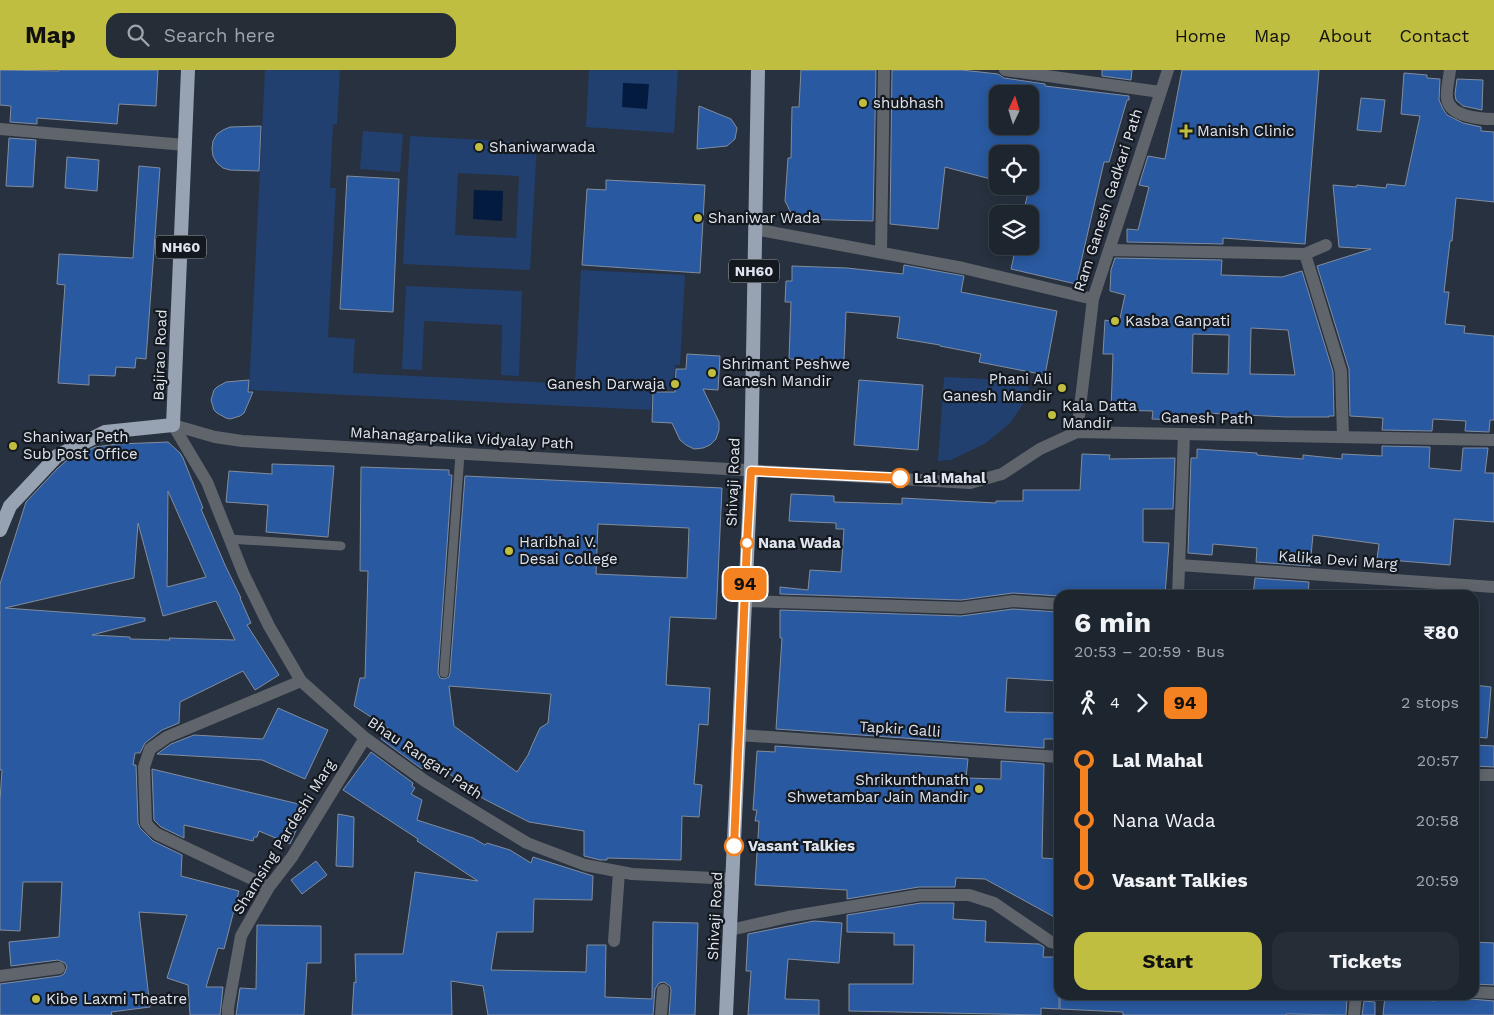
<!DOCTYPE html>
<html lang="en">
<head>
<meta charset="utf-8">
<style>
	body { margin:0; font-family:"Work Sans",sans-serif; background:#252d37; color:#f1f3f6; height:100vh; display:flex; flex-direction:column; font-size:19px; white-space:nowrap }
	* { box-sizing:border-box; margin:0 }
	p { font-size:16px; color:#a0a5aa }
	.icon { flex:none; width:28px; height:28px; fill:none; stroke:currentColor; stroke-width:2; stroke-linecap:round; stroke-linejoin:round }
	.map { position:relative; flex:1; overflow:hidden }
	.drawer { position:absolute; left:1054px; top:520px; width:425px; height:410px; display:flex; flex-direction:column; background:#1d252f; border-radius:15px; box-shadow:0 2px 12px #0003,0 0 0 1px #3b424b }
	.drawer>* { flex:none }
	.badge { padding:0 10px; border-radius:8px; font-size:18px; line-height:32px }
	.needle { width:32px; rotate:4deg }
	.tools { position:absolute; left:989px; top:15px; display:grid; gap:10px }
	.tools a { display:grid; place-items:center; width:50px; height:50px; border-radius:10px; background:#1d252f; box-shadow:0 2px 12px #0003,0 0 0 1px #3b424b; font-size:25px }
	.map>.badge { position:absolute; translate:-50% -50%; box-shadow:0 0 0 2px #fff }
	.legs { display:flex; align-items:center; gap:8px; height:55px; padding:0 20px; font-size:16px }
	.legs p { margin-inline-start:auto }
	.headline { display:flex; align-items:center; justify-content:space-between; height:85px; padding:0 20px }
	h1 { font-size:28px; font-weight:700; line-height:38px }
	.cta { display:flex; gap:10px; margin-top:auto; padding:10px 20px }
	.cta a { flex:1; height:58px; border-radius:15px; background:#c0be41; color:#111; font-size:20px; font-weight:700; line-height:58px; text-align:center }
	.cta a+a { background:#252d37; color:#f1f3f6 }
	ul { padding:0 20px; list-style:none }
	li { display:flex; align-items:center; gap:18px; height:60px; font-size:19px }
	li i { display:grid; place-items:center; width:8px; height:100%; margin:0 6px; background:currentColor }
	li i::after { content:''; width:12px; height:12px; margin:-6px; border:4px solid; border-radius:50%; background:#1d252f }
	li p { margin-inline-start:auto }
	li:first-child i { background:linear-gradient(#0000 50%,currentColor 0) }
	li:last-child i { background:linear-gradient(currentColor 50%,#0000 0) }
	header { display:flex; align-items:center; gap:30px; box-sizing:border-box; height:70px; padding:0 25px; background:#c0be41; color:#111 }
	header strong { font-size:24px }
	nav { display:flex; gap:28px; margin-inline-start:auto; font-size:18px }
	.search { width:350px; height:45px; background:#252d37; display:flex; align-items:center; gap:12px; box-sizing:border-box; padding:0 18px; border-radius:15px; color:#a0a5aa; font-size:19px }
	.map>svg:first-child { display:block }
	.green { fill:#22406f; fill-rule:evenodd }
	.water { fill:#041b40 }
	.building { fill:#2959a0; stroke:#828d9e; fill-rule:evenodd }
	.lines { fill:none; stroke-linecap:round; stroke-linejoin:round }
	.service { stroke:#60656c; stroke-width:9 }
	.minor { stroke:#60656c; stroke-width:12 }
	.tertiary { stroke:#60656c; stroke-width:12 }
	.trunk { stroke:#97a2b2; stroke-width:14 }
	.line-1-casing { stroke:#fff; stroke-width:11 }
	.line-1 { stroke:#f58220; stroke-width:8 }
	.poi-dot { fill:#c0be41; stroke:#14181f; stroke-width:2 }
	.stop-1-dot { fill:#fff; stroke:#f58220; stroke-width:2.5 }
	.labels { text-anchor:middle; stroke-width:4.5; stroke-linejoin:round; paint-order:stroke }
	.shield { fill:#14181f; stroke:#a2a8b1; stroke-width:1 }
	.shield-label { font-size:14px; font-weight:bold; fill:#dfe5ef }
	.poi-label { font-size:15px; fill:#dfe5ef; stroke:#14181f; text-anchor:start }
	.street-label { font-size:15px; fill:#dfe5ef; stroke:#14181f }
	.stop-label { font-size:15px; font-weight:bold; fill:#dfe5ef; stroke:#14181f; text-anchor:start }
</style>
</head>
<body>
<header>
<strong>Map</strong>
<div class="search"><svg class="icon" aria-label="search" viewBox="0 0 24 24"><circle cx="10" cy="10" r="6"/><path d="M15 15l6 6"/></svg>Search here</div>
<nav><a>Home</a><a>Map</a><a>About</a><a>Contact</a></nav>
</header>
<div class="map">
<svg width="1494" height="945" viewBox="0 0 1494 945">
	<rect width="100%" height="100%" fill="#27313f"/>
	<path class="green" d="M265,0h75l-3,54h-4l-3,64h6l-8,149 27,2 -2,34 222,11 6,-114 104,5 -5,90h-5l-2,25 -21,-1 -1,21 -402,-20z
		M589,0h89l-4,63 -88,-6z
		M363,61l40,3 -3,38 -40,-3z
		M410,66l127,7 -7,127 -127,-6zM458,103l61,3 -3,62 -61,-3z
		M406,216l116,5 -3,85 -18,-1 1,-50 -78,-4 -2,49 -20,-1z
		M944,307l85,4 -1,16 -18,26 -24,20 -35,17 -13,1z"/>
	<path class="water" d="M623,13l26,1 -2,25 -25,-2z
		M474,120l29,1 -1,30 -29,-2z"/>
	<path class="building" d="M0,0l59,1v-1h99l-2,36 -37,-2 -2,20 -80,-6v6l-27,-2 1,-16 -11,-1z
		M801,0h75l-3,151 -79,-2 -9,-18 3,-43h3l1,-51h7z
		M892,0h70l36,4 6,4 41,6v2l84,10v4h-2l-18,62h-5l-28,122 -65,-15 5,-23h14v-32h-7l14,-60h-39v27l-53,-14 -7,62 -48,-5zM998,24h32v32h-32z
		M1102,0h30l-1,10 -29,-4z
		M1182,0h137l-14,174 -82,-6v6l-96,-2v-13l11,1 11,-43 -10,-2 9,-29 17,3z
		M1404,3l23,2v3l13,1 -1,21 4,9 4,6 16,8 18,4v4l13,1v70l-38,-4 -4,43h-2l-6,51h5l-4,32 20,2 -1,7 30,3v84h-4l-1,12 -24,-1 1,-10 -33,-2 -1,12 -50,-1 1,-12 -33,-2 -1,-47 -32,-103 54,-17 -32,-2 -6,-62 23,2 1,-2 29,3 1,-4 18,2 15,-70 -19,-2z
		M1457,9l26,1 -1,30 -19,-4 -7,-6 -1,-6z
		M1361,28l24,2 -4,32 -24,-2z
		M699,36l32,13 6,9 -2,11 -8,7 -30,3z
		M261,56l-2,45 -29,-1 -7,-2 -6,-5 -4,-7 -1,-7 1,-8 4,-7 6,-4 7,-3z
		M9,68l27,2 -3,47 -27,-1z
		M67,87l32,3 -2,31 -32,-3z
		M139,96l21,2 -14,191 -10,-1 -1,10 -19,-1 -1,9 -26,-1v10l-31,-2 7,-98 -8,-1 2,-30 74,4z
		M347,106l52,3 -6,133 -53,-3z
		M606,110l99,5 -5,88 -118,-8 5,-76 19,1z
		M1115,188l107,2 -1,15 61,2 20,-6 31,101 1,44h-5v1h-43l-80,-4 -1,8 -53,-2 1,-8 -42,-1 2,-56h-10l2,-34 14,3 6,-28 -15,-4 1,-21zM1251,258l37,2 7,45 -45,-1zM1193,264l36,1 -1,39 -36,-1z
		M904,195l60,11 -3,16 96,19 -12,64 -66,-13 2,-8 -41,-8v-1l-43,-7 3,-21 -54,-5 -2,49 -55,-2 2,-57h-6l1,-21h6v-15l55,2 56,6z
		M687,284l33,2 -2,34 -15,-1 16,33v8l-3,9 -6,6 -7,3 -9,1 -8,-4 -6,-5 -8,-17 -20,-1 1,-30h22l1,-23h10z
		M249,310l-1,12h5l-9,21 -4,3 -10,3 -4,-1 -9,-5 -3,-3 -3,-10 3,-10 3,-3 9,-5z
		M859,310l64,5 -5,65 -64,-5z
		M168,372l12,11 3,5 20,50 -2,1 24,56 16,33h-1l11,25 -4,2 32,50 -24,15 -12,-19 -63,31 -1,21 -17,7 -17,13 -5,10h-5l-2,12h3l2,58 2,5 13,13 29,14 -1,21 58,15 -15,58 -6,-1 -12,39h17l-3,28h-30l-2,-30 -21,-7 20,-63 -48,-3 11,95 -39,5 1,3h-112v-31l60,-8 4,-2 3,-7 -2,-4 -7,-3 -47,6 -2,-24 50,-5 3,-55h-39l-3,49 -20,-1v-130l2,-30h-2v-186l26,-82 31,-33 9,-8 29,-14 23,-3zM168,421l38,86 -39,10zM138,453l25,93 53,-15 19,39 -66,-2 1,2 -40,-1v-2l-38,-2 53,-14v-3l-140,-10 129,-30z
		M1382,376l48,1 -1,21 32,3 2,-23h25l-3,25h9v49l-40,-3 -4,46 -73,-6 2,-15 -66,-9 -3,31 -54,-4 1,-14 -44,-4 -1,11 -24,-2 3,-95h6v-9l60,4v2l46,4v-4l39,4v-5l40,2z
		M1082,384l28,1 -1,4 66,-1 -2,51h-30v33l26,1 -4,52 -106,1 -46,-3 -52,7 -181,-6v-7l28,3 2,-20 31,2 3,-43h-8v-6l-47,-2 2,-27 43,2v6l68,2v-6l94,5v-2h27v-11h57z
		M272,394l62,2 -6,71 -62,-5 2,-27 -42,-3 3,-31 43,3z
		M361,397l88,3v5h3l-14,198 2,5 4,1 5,-2 1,-4 15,-197 257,12 -6,131 -46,-2 -4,68 44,3 -2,37 -9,-1 -5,60 8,1 -3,32 -17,-1 -1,44 -74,-2v2h-7l-16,-4v-25l-55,-9 -45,-23 -51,-37 -5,7 -5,-2 -1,2 -41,-30 7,-11 -34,-22 6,-28h5l3,-107h-8zM598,454l91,4 -2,50 -91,-4zM449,616l102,8 -3,29 -8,5 -7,15 -5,12 -11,17 -63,-46z
		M1255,508l54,4 -1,13h-55z
		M1013,539l46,3 -2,69 -50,-3 -2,34 54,1v26h-15v9l-268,-19 6,-91h-2v-28l181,6z
		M1474,615l17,2 -4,51 -13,-1z
		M278,638l50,22 -23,49 -43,-19 -105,-6 14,-10 23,-9 69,4z
		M1474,675l20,1v21l-20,-1z
		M775,676l193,13 -2,19 35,1v-18l43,3 -2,94 17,1 -3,59 -71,-39 -29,-1 -1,9h-36l-72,12v-9l-92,-5 4,-64h-4l2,-11h-4l4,-59 18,1z
		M371,682l42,31 -1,3 3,2 -4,6 11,6 -5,20 56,18 12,7 2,-2 23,7 21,13 2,-6 60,19 -1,24 -58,-1 -1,33h-36l-6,38 95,2 1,-27h19l-1,52 47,2 1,-77 45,1 -3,92h-26l2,-25 -1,-4 -6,-4 -5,1 -4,6 -2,26h-165l-5,-29 -32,-5 1,34h-100l2,-33 2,1 -1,-29h48l12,-82 63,9 -61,-40 1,-2 -75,-49z
		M152,699l155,37 -17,38 -31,-13 -2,6h-3l-1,4 -69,-16v13l-23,-11 -7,-7z
		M338,744l16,3 -1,50 -17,-1z
		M316,791l11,14 -25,19 -11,-14z
		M921,833h33l-1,16 33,2 -1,21 54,2 5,3 -1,10h16v52l-18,-1v7l-192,-4v-27h64l1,-39h-20v-12l-47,-1v-17z
		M814,851l28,2 -3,40 -51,-4 -3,40 34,1v15h-71l3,-44h-5l2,-37z
		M257,855l64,1v37h-14l-3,52h-68l4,-27 16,1z
		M1474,872l20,1v42l-20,-1z
		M1060,925h260v3l27,2 -1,15 -60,-1v1h-163v-3l-63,-3z
		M1385,926l50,5v-5l59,5v14h-111z
		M1364,931l11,1v13h-13z"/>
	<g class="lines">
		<path class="service" d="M229,469l112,7
			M444,603l16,-219"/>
		<path class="minor" d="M1005,0l155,22
			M1450,0c-1,9 -4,19 -3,28 2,19 33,21 47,21
			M0,59l185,16
			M755,159l208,39 130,31
			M1326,175l-21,9 36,117 2,66
			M1109,180l196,4
			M881,182l3,-182
			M173,355l34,57 37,93 25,51 32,55 64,57 60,43 102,62 58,22 47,9 101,5
			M1077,362l16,-133 75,-229
			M1179,495l315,22
			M1178,525l6,-161
			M745,531l216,7 52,-7 46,3
			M739,665l320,22
			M1474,705h20
			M269,817l-112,-53 -6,-5 -5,-6 -2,-56 6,-18 17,-12 134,-56
			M730,860l58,-13 132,-22h49l25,8 57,39 8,2
			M614,871l5,-69
			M0,906l59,-8
			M1474,922l20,1
			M228,945v-7l13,-72 28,-49 23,-30 73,-119
			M661,945l2,-25
			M1354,945l2,-20"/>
		<path class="tertiary" d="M173,355l42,12 27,4 728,42 32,-9 38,-25 37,-17 417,8"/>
		<path class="trunk" d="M0,460l10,-24 47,-50 48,-24 68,-7 15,-355
			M726,945l25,-544 7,-401"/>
	</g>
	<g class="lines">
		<g class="line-1-casing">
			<path id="line-1" d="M734,776l13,-303 4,-72 149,7"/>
		</g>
		<use href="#line-1" class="line-1"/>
	</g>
	<g class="poi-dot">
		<circle cx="863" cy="33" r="5"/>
		<path d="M1183.5 53.5h5v5h5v5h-5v5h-5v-5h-5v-5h5z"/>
		<circle cx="479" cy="77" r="5"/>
		<circle cx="698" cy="148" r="5"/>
		<circle cx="1115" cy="251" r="5"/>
		<circle cx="712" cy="303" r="5"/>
		<circle cx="675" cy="314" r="5"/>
		<circle cx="1062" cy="318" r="5"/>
		<circle cx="1052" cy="345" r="5"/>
		<circle cx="13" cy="376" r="5"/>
		<circle cx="509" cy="481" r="5"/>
		<circle cx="979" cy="719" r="5"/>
		<circle cx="36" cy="929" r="5"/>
	</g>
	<g class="stop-1-dot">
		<circle cx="900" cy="408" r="9"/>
		<circle cx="747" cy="473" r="6"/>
		<circle cx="734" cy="776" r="9"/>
	</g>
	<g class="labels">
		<g class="shield">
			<rect x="156" y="165.5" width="50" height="23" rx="4"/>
			<rect x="729" y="189.5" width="50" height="23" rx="4"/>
		</g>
		<g class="shield-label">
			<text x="181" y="182">NH60</text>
			<text x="754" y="206">NH60</text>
		</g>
		<g class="poi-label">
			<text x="873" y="38">shubhash</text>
			<text x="1197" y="66">Manish Clinic</text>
			<text x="489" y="82">Shaniwarwada</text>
			<text x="708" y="153">Shaniwar Wada</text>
			<text x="1125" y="256">Kasba Ganpati</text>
			<text x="722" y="299">Shrimant Peshwe<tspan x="722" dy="17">Ganesh Mandir</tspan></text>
			<text x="1052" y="314" text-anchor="end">Phani Ali<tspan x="1052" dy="17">Ganesh Mandir</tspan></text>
			<text x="665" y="319" text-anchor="end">Ganesh Darwaja</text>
			<text x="1062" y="341">Kala Datta<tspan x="1062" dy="17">Mandir</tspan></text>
			<text x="23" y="372">Shaniwar Peth<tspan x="23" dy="17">Sub Post Office</tspan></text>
			<text x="519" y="477">Haribhai V.<tspan x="519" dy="17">Desai College</tspan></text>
			<text x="969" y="715" text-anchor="end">Shrikunthunath<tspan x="969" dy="17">Shwetambar Jain Mandir</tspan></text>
			<text x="46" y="934">Kibe Laxmi Theatre</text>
		</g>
		<g class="street-label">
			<text transform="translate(1108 130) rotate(-72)" y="5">Ram Ganesh Gadkari Path</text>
			<text transform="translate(160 285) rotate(-88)" y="5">Bajirao Road</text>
			<text transform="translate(1207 348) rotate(1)" y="5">Ganesh Path</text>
			<text transform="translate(462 368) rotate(3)" y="5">Mahanagarpalika Vidyalay Path</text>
			<text transform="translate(733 412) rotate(-88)" y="5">Shivaji Road</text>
			<text transform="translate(1338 490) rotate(4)" y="5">Kalika Devi Marg</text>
			<text transform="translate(900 659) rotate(4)" y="5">Tapkir Galli</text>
			<text transform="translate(425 688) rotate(34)" y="5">Bhau Rangari Path</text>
			<text transform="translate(284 767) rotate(-58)" y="5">Shamsing Pardeshi Marg</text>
			<text transform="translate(715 846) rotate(-87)" y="5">Shivaji Road</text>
		</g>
		<g class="stop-label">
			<text x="914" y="413">Lal Mahal</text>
			<text x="758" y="478">Nana Wada</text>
			<text x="748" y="781">Vasant Talkies</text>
		</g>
	</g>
</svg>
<div class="tools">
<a><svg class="needle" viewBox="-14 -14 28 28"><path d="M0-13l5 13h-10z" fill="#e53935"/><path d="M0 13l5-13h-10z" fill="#a0a5aa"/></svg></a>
<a><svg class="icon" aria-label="locate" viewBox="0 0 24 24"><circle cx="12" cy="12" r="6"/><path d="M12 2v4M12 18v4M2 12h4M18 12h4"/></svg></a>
<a><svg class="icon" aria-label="layers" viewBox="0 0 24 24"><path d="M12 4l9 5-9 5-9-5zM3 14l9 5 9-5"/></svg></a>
</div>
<b class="badge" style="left:745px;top:514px;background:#f58220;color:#111">94</b>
<section class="drawer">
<div class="headline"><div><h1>6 min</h1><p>20:53 – 20:59 · Bus</p></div><b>₹80</b></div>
<div class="legs"><svg class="icon" aria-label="walk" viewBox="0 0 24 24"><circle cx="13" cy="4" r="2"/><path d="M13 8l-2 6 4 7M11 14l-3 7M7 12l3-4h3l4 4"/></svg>4<svg class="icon" aria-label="forward" viewBox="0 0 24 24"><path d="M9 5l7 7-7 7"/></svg><b class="badge" style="background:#f58220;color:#111">94</b><p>2 stops</p></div>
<ul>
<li><i style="color:#f58220"></i><b>Lal Mahal</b><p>20:57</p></li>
<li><i style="color:#f58220"></i><span>Nana Wada</span><p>20:58</p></li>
<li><i style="color:#f58220"></i><b>Vasant Talkies</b><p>20:59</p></li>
</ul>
<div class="cta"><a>Start</a><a>Tickets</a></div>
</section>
</div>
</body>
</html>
